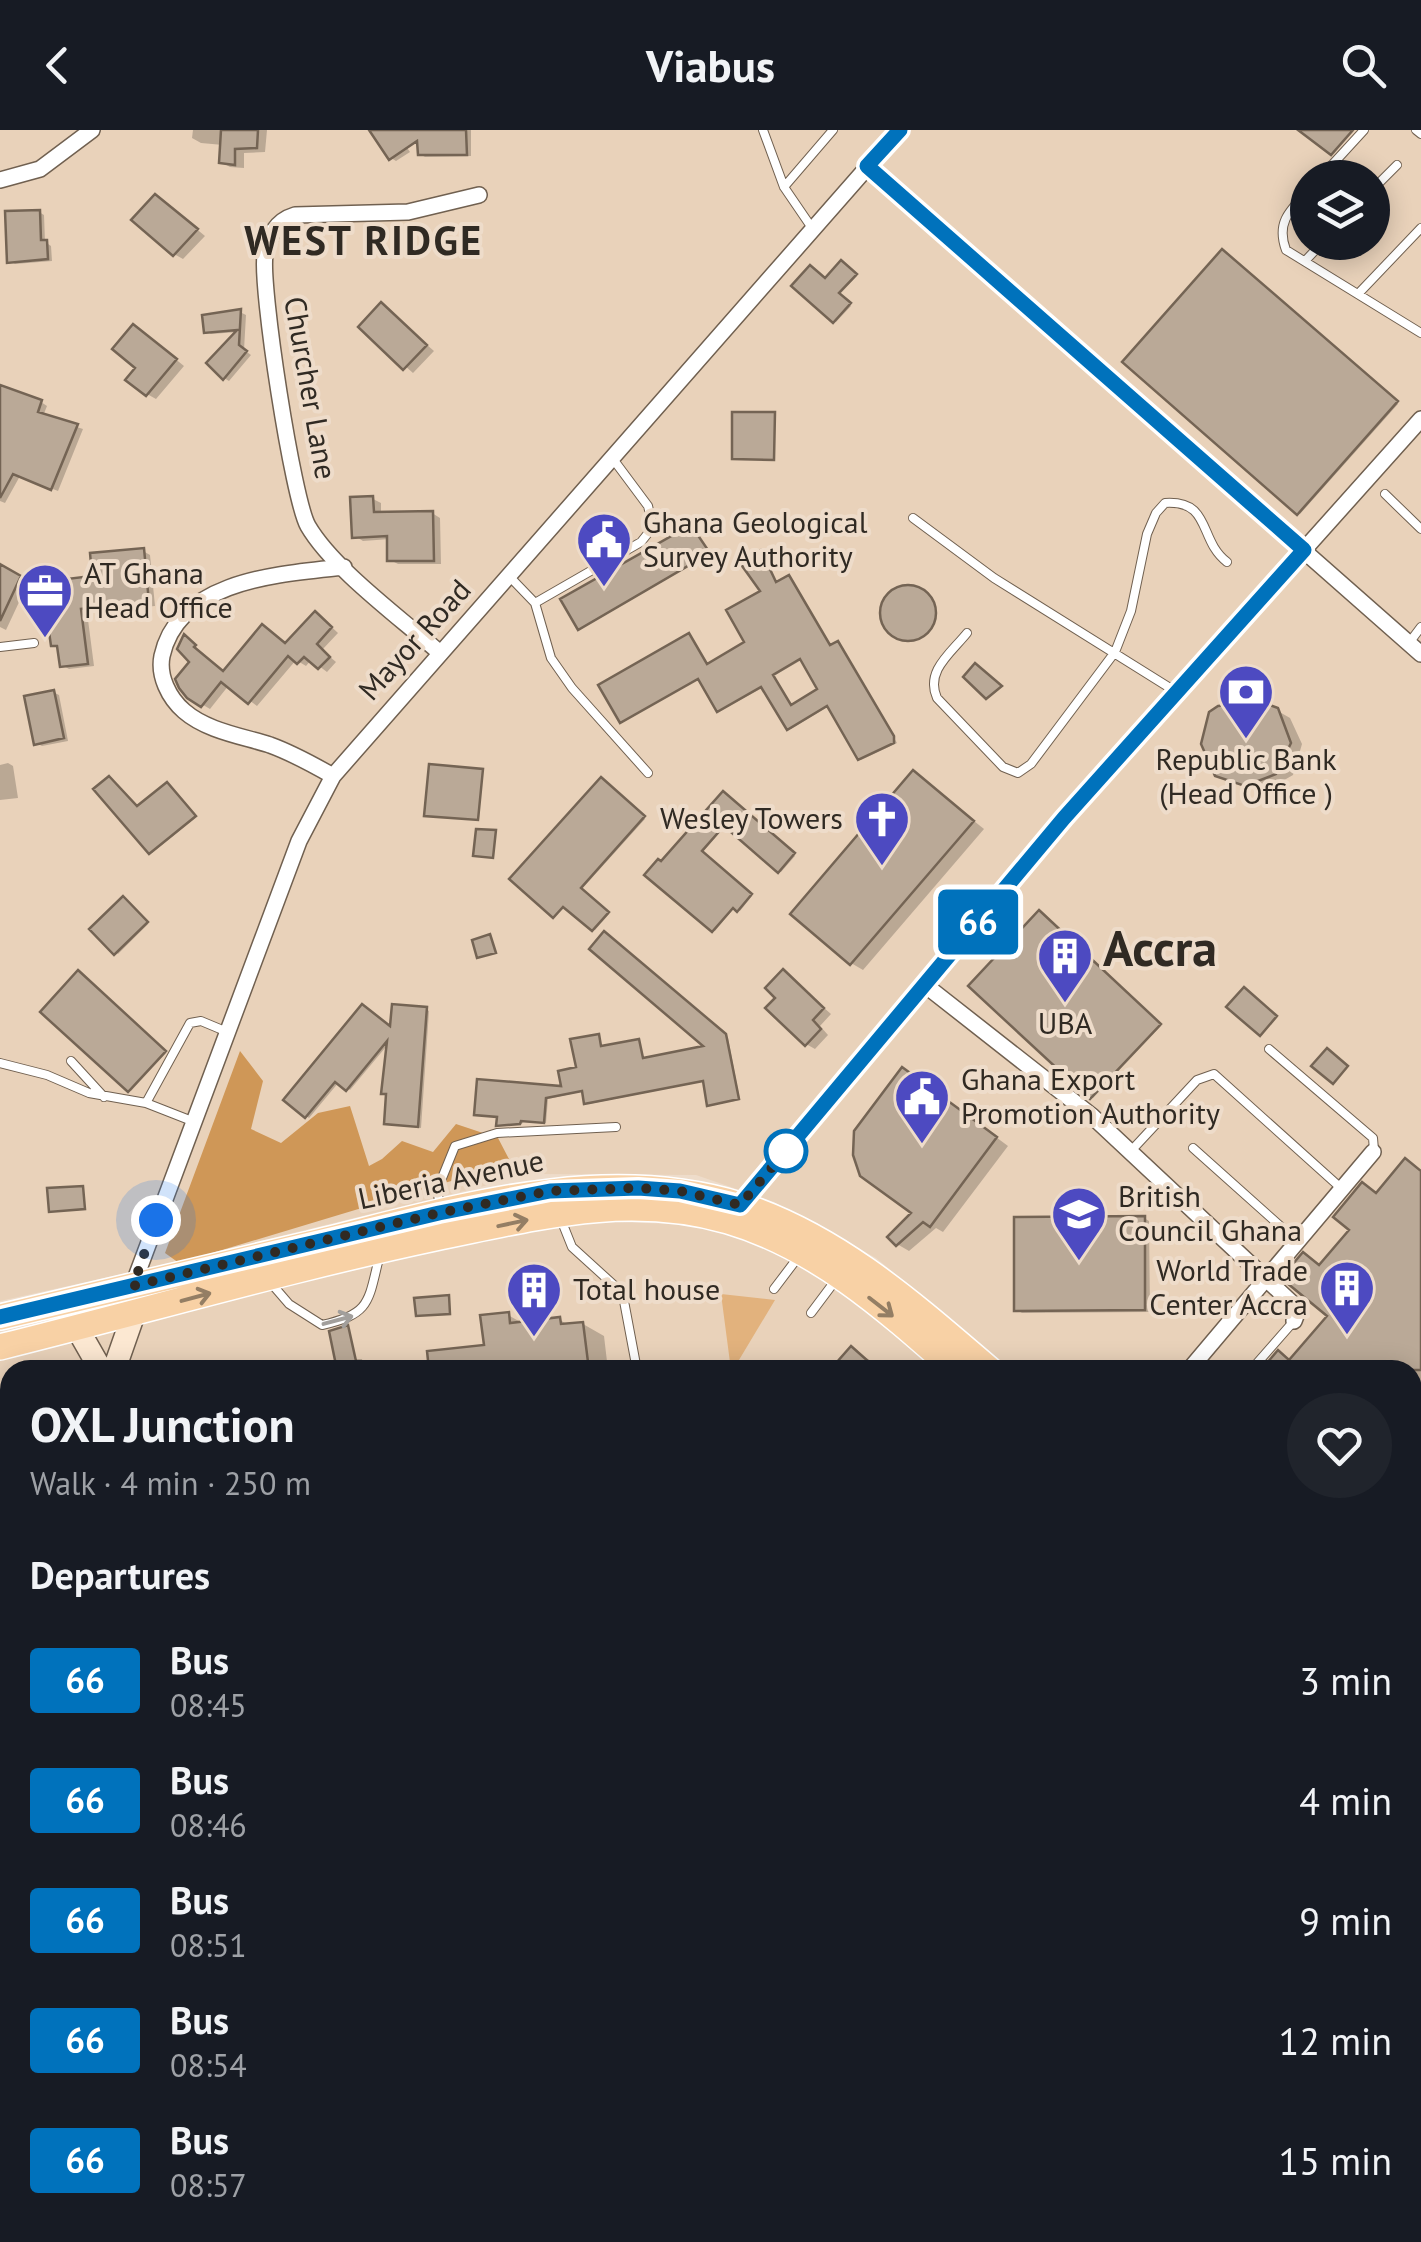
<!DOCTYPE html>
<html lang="en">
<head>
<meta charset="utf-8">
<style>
	body { margin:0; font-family:"PT Sans",sans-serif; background:#20242c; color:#f1f3f6; height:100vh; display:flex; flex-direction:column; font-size:38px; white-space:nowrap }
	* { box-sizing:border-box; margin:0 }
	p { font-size:32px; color:#9ea1a6 }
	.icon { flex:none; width:55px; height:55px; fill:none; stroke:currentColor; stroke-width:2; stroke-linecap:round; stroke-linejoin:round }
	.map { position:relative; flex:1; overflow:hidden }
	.sheet { position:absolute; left:0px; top:1230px; width:1422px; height:882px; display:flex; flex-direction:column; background:#171b24; border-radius:30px 30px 0 0; box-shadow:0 5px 25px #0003 }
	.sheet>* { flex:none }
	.badge { padding:0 20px; border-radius:8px; font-size:35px; line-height:65px }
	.buttons { position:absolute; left:1290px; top:30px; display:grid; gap:20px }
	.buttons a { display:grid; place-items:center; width:100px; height:100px; border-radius:50%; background:#171b24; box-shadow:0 5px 25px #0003; font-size:50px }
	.you { position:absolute; width:50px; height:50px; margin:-25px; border:8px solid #fff; border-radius:50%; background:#1a73e8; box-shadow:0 0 0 15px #1a73e833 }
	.map>.badge { position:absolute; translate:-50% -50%; box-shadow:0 0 0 5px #fff }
	h2 { padding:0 30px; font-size:38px; line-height:90px }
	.round { display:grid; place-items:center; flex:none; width:105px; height:105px; border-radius:52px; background:#20242c }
	.head { display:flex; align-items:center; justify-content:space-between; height:170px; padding:0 30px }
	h1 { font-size:48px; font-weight:700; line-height:75px }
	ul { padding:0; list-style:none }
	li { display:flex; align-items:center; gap:30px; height:120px; padding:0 30px }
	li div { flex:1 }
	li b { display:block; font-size:38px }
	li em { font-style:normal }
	li .badge { min-width:110px; font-weight:700; text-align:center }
	header { display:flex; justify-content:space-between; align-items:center; height:130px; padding:0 30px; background:#171b24; font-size:45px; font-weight:700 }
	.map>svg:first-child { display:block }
	.built { fill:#e9d2ba; fill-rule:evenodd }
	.green { fill:#e2b27d }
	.forest { fill:#cf9757 }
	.shadow { fill:#0003; fill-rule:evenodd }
	.building { fill:#baa997; stroke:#746454; stroke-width:2.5; fill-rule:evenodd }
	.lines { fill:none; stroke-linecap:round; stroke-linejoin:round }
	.lane-casing { stroke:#706050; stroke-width:10 }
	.street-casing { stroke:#706050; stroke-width:18 }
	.secondary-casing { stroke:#706050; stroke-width:25 }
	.primary-casing { stroke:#fff; stroke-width:28 }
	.lane { stroke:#fff; stroke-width:8 }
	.street { stroke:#fff; stroke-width:15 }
	.secondary { stroke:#fce8d2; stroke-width:22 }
	.primary { stroke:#f8d1a5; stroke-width:25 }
	.oneway { stroke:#947e64 }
	.oneway2 { stroke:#a29f9c }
	.line-casing { stroke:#fff; stroke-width:22 }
	.line { stroke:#0072bc; stroke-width:15 }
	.walk { stroke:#302a23; stroke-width:10; stroke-dasharray:0 18 }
	.stop-dot { fill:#fff; stroke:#0072bc; stroke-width:5 }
	.labels { text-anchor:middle; stroke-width:8; stroke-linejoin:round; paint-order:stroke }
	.street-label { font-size:30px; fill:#302a23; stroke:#eedcca }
	.poi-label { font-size:30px; fill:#302a23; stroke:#eedcca; text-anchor:start }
	.district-label { font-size:40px; font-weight:bold; letter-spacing:2.5px; fill:#302a23; stroke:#eedcca }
	.town-label { font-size:50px; font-weight:bold; fill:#302a23; stroke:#eedcca }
</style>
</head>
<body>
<header><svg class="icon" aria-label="back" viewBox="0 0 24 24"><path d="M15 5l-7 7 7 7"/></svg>Viabus<svg class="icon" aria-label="search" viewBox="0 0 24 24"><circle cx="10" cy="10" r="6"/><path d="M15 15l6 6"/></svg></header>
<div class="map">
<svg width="1421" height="2112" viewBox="0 0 1421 2112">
	<rect width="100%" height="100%" fill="#eedcca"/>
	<path class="built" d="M0,0h1421v1351l-8,11 -1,-122h-400l-136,-112 -102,-56 -78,-27 -163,-1 -379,93 -154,34zM1308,48h64v64h-64z
		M580,1091l128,4 105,43 123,102h-926v575l-10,-11v-577l442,-114z
		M0,1902l10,12v132h-10z
		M120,2103h745l-7,9h-737z"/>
	<path class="green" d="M721,1164l54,6 -42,70h-2z
		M525,2103h135l-5,8c-43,1 -90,1 -130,-8z"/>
	<path class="forest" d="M240,921l23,30 -12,48 30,14 37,-30 32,-7 19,60 13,-7 20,-18 31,11 23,-28 42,14 13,25 -332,100 -14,-10z
		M816,2102h75v1l-6,9h-76z"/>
	<path class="shadow" d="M193,0h74l-2,22 -21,1v15l-14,-1 -9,-5 2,-17 -22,-2 -9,-5z
		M376,0h19l15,22 -14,9 -5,-3z
		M420,0h51v26l-46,1 -5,-3z
		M164,72l41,34 -22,23 -9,-5z
		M39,82l5,3 1,27 6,4 1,15 -37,3 -5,-3z
		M1223,122l175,152 -98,110 -175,-152z
		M841,133l16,13 -18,19 12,11 -15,16 -42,-37 31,-4z
		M382,176l52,45 -21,22 -52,-46z
		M240,182l6,3 -2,35 7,5 -22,26 -5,-3 14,-46 -27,2 -5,-3z
		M142,202l42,34 -28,33 -9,-5 -9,-26z
		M0,262l41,10 6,4 -4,10 40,13 -25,62 -38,-15 -15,27 -5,-2z
		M373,369l8,4v11l51,-1 8,5 1,46h-43l-8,-4v-21l-27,2 -8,-5z
		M693,399l17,25 -130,74z
		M143,421l7,4 5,51 -68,6 7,54 -25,3 -7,-4 -2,-16 -7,-4 42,-67z
		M761,423l16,31 14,-6 40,70 9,-3 57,98 -36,17 -32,-54 -38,23 -27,-42 -44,24 -20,-33 -78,43 126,-78 15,-51zM803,529l17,31 -28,17 -18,-31z
		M0,437l28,16 -22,47 -6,-3z
		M884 484a26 26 0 1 1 52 0a26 26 0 1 1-52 0Z
		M322,488l16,15 -16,17 14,12 -9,10 -16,-12 -5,6 -10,-6 -39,46 -28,-21 -19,24 -22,-13 4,-34 -7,-25 40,36 62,-28z
		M53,562l6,3 9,46 -26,5 -6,-3z
		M1276,580l14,8 12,26 -9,31 -28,16 -35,-10 -13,-7z
		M8,633l5,3 5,32 -18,2v-35z
		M482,642l-3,48 -50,-5z
		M914,643l70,56 -121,141 -12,-7z
		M601,650l44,39 -64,71 28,24 -14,16 -29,-24 -11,10 -42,-37z
		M169,656l27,31 -44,36 -14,-45z
		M724,664l71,62 -14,16 -55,-47 -24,28 50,43 -12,15 -5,-4 -20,24 -67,-57 14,-10z
		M123,769l25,25 -30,30 -25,-25z
		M1040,784l121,112 -68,72 -121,-112z
		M604,804l124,104 12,62 -28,5 -7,-24 -116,23 -5,-13 -36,8 -2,24 -23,-2 -1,3 -21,2 -2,-9 65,-28 34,-53 5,12 36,-7 5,19 65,-13z
		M784,843l47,41 -11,12 8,9 -13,14 -9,-5 -27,-46z
		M78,844l88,79 -35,38 -88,-80z
		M426,879l3,2 -8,117 -35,-5 4,-81 -40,48 -11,-8 -30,36 -23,-18z
		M915,947l93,69 -65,86 -7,-4 -27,23 -12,-7 18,-31z
		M1406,1032l15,8v262l-9,10v-72h-148l15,-17 13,8 39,-45 -27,-61 18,10 30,-36 11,-44 15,9z
		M1144,1088l5,3 1,91 -128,1 -5,-3z
		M508,1185l16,9 36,-4 10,6 13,-2 21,12 4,34h-177l56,-23z
		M348,1197l8,32h6l2,11h-41l15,-7z
		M852,1220l35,20h-54z
		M0,1298h10v50l-10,-1z
		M1412,1806l9,8v224h-9z
		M221,2102h192l1,8 -191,2z
		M429,2102h16l-2,7z
		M1131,2102h84l1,10h-91l7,-1z
		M1300,2102h50l1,9 7,1h-51l-1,-5 -6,-1z"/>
	<path class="building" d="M221,0h37l-1,18 -22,1v16l-16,-2z
		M369,0h97l1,25h-49l-1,-14 -28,19z
		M1298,0h55l-22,25z
		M155,64l43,35 -25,27 -42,-36z
		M40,80l1,30h6l1,19 -41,4 -2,-52z
		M1222,119l176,152 -101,114 -175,-153z
		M841,130l16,14 -18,19 12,10 -18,20 -42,-37 19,-21 15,13z
		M381,172l46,43 -24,25 -45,-43z
		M241,179l-2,36 8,6 -24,29 -17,-17 31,-33 -33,3 -2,-18z
		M133,194l44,35 -31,37 -21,-16 10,-12 -23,-19z
		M0,255l42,15 -4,12 40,12 -27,66 -38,-16 -13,24z
		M732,282h43l-1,48 -42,-1z
		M373,366l1,16 59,-1 1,50h-47v-25l-35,2 -2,-41z
		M691,395l19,28 -132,77 -18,-31z
		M144,418l5,55 -68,6 7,55 -28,3 -3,-21h-6l-9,-64 50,-6 -2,-23z
		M761,420l15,32 13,-7 41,70 8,-4 56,95v7l-36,17 -31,-54 -40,24 -26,-43 -44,25 -19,-33 -78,44 -22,-38 91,-52 18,31 37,-22 -18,-32 34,-19 -20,-28zM800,529l17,30 -26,16 -18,-30z
		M0,434l21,12 -21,45z
		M880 483a28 28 0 1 1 56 0a28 28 0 1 1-56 0Z
		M315,481l17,16 -15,17 13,13 -12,12 -14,-12 -7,7 -9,-8 -40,48 -27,-22 -20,25 -14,-9 -8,-10 -4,-9 14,-17 -12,-13 7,-15 12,11 -2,2 29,24 39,-47 23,19z
		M975,533l27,23 -16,13 -23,-22z
		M54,560l10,48 -30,7 -10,-49z
		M1244,566l34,12 13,35 -15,31 -31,12 -30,-10 -14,-32 8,-32 9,-6 11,-1z
		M429,634l54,5 -5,51 -54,-4z
		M913,640l61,51 -124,144 -60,-51z
		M109,646l28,30 30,-24 29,34 -47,38 -56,-65z
		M601,647l44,39 -64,72 28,24 -17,19 -29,-24 -10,11 -44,-39z
		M723,661l72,62 -17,20 -54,-47 -22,25 50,43 -15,18 -4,-4 -21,24 -68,-57 14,-16 3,2z
		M476,699l20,1 -3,28 -20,-2z
		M123,766l25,26 -34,33 -25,-26z
		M1039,780l122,114 -71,75 -122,-113z
		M604,801l122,103 13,65 -32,7 -4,-25 -119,23 -2,-13 -36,7 -2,25 -23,-2 -1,3 -24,2 1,-9 -23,-2 3,-36 84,7 -3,-15 18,-4 -6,-28 29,-5 2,12 38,-7 4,19 60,-12 -114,-97z
		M490,804l6,19 -19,5 -5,-18z
		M783,839l41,39 -11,12 8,9 -16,17 -40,-38 10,-10 -10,-10z
		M78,840l88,81 -38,41 -88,-80z
		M1244,857l33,29 -17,20 -34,-29z
		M362,874l28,22 2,-22 35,3 -9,120 -34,-3 2,-30h-5l6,-53 -41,50 -11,-9 -30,36 -22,-18z
		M1327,918l21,18 -15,18 -22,-18z
		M902,937l95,70 -67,90 -7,-5 -27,24 -9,-9 24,-24 -51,-37 -7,-21 1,-24z
		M1405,1028l16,13v199h-160l17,-20 11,10 38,-44 -46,-38 22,-26 16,13 30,-35 -16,-13 29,-35 14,11z
		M83,1056l2,23 -36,3 -2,-24z
		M1145,1086v94l-131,1v-94z
		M449,1165l1,19 -34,2 -2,-18z
		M509,1182l1,11 50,-6 1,7 22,-2 6,48h-160l-2,-19 57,-6 -4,-30z
		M348,1195l10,45h-21l-8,-39z
		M851,1216l27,24h-48z"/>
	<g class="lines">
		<g class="lane-casing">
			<path id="lane" d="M763,0l21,57 28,41
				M1416,0l5,4
				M1320,48l44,-48
				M784,57l49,-57
				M1372,60l25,-25
				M1308,61c-19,20 -32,32 -22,59l135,83
				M1305,131l18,-19
				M1359,163l62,-65
				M1385,364l36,35
				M913,388l81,60 184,115
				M509,446l26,27 16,55 21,30 76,85
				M535,473l106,-61 12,-15 -5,-21 -35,-47
				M967,503c-16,20 -42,38 -30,65l66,69 15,6 13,-9 84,-112 16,-41 16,-77 9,-21 9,-10c47,-3 33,37 62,59
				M1409,513l12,-16
				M0,517l34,-4
				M1269,919l104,89 1,12
				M71,931l33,36
				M0,933l47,12 42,18 57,10 46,18
				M146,973l44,-80 11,-2 24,10
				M1193,1018l104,93
				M1130,1022l67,-72 17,-6 128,115
				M439,1078l-1,-20 17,-42 42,-13 119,-6
				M560,1087l12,30 44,40 8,14 13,69
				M270,1152l19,22 33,21c50,-11 46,-24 58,-71
				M774,1159l25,-33
				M811,1183l24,-32
				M1251,1240l43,-49
				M0,1396h10
				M0,1513l10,1
				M1412,1740l9,6
				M0,1898l10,10
				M5,2057l5,55
				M1412,2063l9,-1
				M167,2102l10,10
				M678,2112l6,-10
				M770,2112l7,-10
				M1397,2112l15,-10"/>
		</g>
		<g class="street-casing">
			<path id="street" d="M867,36l554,488
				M0,50l40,-11 52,-39
				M440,523c-38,-34 -107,-84 -132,-127 -15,-26 -48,-240 -43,-271 4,-19 10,-34 30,-40l113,-3 71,-17
				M333,646c-21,-12 -41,-23 -63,-31 -28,-9 -63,-14 -86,-34 -15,-13 -26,-35 -22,-55 17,-77 119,-82 182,-89
				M925,855l167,131 202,189 3,8 -3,8
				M736,1080l328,-392 357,-399
				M133,1155l166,-444 34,-65 567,-646
				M1189,1240l184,-218"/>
		</g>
		<g class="secondary-casing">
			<path id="secondary" d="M77,1198l24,42
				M114,1240l20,-57
				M0,1816l10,11
				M0,1867l10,10
				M81,2102l1,10
				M116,2102l1,10"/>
		</g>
		<g class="primary-casing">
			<path id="primary" d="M0,1187c103,-25 206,-49 309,-73 138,-33 289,-83 431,-39 97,31 174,100 250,165
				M0,1217c145,-36 289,-78 435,-109 100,-20 191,-46 293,-17 89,26 159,89 227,149
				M1412,1393l9,-11
				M1412,1432l9,-11
				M1412,1479l9,-12
				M1421,1506v45
				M1412,1600l9,9
				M1412,1641l9,7
				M900,2112l7,-10
				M949,2112l7,-10"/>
		</g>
		<use href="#lane" class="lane"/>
		<use href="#street" class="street"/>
		<use href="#secondary" class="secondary"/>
		<use href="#primary" class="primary"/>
	</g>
	<defs><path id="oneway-shaft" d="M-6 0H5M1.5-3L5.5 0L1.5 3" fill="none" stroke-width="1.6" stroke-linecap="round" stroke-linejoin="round" transform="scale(2.5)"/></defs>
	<g class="oneway">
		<use href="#oneway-shaft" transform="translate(513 1093) rotate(-12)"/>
		<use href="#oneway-shaft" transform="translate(196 1167) rotate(-15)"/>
		<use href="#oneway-shaft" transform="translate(881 1177) rotate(38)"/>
	</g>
	<use class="oneway2" href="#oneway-shaft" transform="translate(338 1190) rotate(-15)"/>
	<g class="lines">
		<g class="line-casing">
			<path id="line" d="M0,1187l439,-104 111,-22 88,-3 42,3 60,14 324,-387 240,-268 -437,-384 33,-36"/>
		</g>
		<use href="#line" class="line"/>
		<path class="walk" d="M156,1090l-23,66 306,-73 111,-22 88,-3 42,3 60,14 46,-54"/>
	</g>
	<defs>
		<g id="civic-pin" transform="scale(2.875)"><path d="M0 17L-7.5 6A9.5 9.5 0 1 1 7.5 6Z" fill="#4d4ac1" stroke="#eedcca"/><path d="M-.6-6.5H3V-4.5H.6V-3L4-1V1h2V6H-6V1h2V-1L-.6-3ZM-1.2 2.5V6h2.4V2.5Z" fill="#fff"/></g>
		<g id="office-pin" transform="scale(2.875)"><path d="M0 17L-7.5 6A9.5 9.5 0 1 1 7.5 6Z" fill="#4d4ac1" stroke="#eedcca"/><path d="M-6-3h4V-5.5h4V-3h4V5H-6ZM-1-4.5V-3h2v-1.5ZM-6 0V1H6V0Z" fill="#fff"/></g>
		<g id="bank-pin" transform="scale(2.875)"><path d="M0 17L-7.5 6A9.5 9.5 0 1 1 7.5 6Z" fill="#4d4ac1" stroke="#eedcca"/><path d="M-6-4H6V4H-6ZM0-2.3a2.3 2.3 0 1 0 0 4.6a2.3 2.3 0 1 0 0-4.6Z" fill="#fff"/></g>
		<g id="church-pin" transform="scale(2.875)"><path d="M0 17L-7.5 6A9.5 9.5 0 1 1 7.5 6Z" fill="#4d4ac1" stroke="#eedcca"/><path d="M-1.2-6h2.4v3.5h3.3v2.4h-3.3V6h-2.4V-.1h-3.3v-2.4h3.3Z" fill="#fff"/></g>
		<g id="building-pin" transform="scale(2.875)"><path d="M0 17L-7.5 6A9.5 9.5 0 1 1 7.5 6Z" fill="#4d4ac1" stroke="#eedcca"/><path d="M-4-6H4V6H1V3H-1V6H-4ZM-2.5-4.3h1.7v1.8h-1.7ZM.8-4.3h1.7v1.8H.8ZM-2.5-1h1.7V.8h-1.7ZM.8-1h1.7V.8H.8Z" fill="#fff"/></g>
		<g id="university-pin" transform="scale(2.875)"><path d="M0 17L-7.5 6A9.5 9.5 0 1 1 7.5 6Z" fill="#4d4ac1" stroke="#eedcca"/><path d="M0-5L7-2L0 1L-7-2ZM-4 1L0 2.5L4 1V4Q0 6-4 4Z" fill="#fff"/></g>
	</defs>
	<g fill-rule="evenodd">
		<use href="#civic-pin" x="604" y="410"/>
		<use href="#office-pin" x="45" y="461"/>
		<use href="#bank-pin" x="1246" y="562"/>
		<use href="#church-pin" x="882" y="689"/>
		<use href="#building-pin" x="1065" y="826"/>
		<use href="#civic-pin" x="922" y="967"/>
		<use href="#university-pin" x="1079" y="1084"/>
		<use href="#building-pin" x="1347" y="1158"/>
		<use href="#building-pin" x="534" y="1160"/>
	</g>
	<circle class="stop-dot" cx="786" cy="1021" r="20"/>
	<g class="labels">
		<g class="street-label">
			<text transform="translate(310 258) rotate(80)" y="10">Churcher Lane</text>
			<text transform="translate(415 510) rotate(-48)" y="10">Mayor Road</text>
			<text transform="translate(451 1050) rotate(-12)" y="10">Liberia Avenue</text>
		</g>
		<g class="poi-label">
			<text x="643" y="403">Ghana Geological<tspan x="643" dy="34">Survey Authority</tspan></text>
			<text x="84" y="454">AT Ghana<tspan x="84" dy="34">Head Office</tspan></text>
			<text x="1246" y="640" text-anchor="middle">Republic Bank<tspan x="1246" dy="34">(Head Office )</tspan></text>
			<text x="843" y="699" text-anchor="end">Wesley Towers</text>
			<text x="1065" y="904" text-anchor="middle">UBA</text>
			<text x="961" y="960">Ghana Export<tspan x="961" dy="34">Promotion Authority</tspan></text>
			<text x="1118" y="1077">British<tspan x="1118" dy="34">Council Ghana</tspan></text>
			<text x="1308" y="1151" text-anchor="end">World Trade<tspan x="1308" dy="34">Center Accra</tspan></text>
			<text x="573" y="1170">Total house</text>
		</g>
		<g class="district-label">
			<text x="364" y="125">WEST RIDGE</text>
		</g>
		<g class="town-label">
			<text x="1160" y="836">Accra</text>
		</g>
	</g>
</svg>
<div class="buttons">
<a><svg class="icon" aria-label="layers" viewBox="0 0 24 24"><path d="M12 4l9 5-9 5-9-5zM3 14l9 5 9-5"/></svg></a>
</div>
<div class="you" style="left:156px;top:1090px"></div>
<b class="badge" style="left:978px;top:792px;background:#0072bc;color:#fff">66</b>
<section class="sheet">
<div class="head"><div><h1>OXL Junction</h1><p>Walk · 4 min · 250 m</p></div><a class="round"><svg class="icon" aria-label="heart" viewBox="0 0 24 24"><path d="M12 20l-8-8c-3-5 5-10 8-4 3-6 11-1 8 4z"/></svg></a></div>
<h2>Departures</h2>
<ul>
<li><span class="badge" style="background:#0072bc;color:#fff">66</span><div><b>Bus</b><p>08:45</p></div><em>3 min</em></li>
<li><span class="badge" style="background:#0072bc;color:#fff">66</span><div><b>Bus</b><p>08:46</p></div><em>4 min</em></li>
<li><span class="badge" style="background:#0072bc;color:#fff">66</span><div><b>Bus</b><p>08:51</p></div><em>9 min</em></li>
<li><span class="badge" style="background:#0072bc;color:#fff">66</span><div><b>Bus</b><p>08:54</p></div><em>12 min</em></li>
<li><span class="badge" style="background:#0072bc;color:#fff">66</span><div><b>Bus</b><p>08:57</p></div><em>15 min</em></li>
</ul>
</section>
</div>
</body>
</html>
